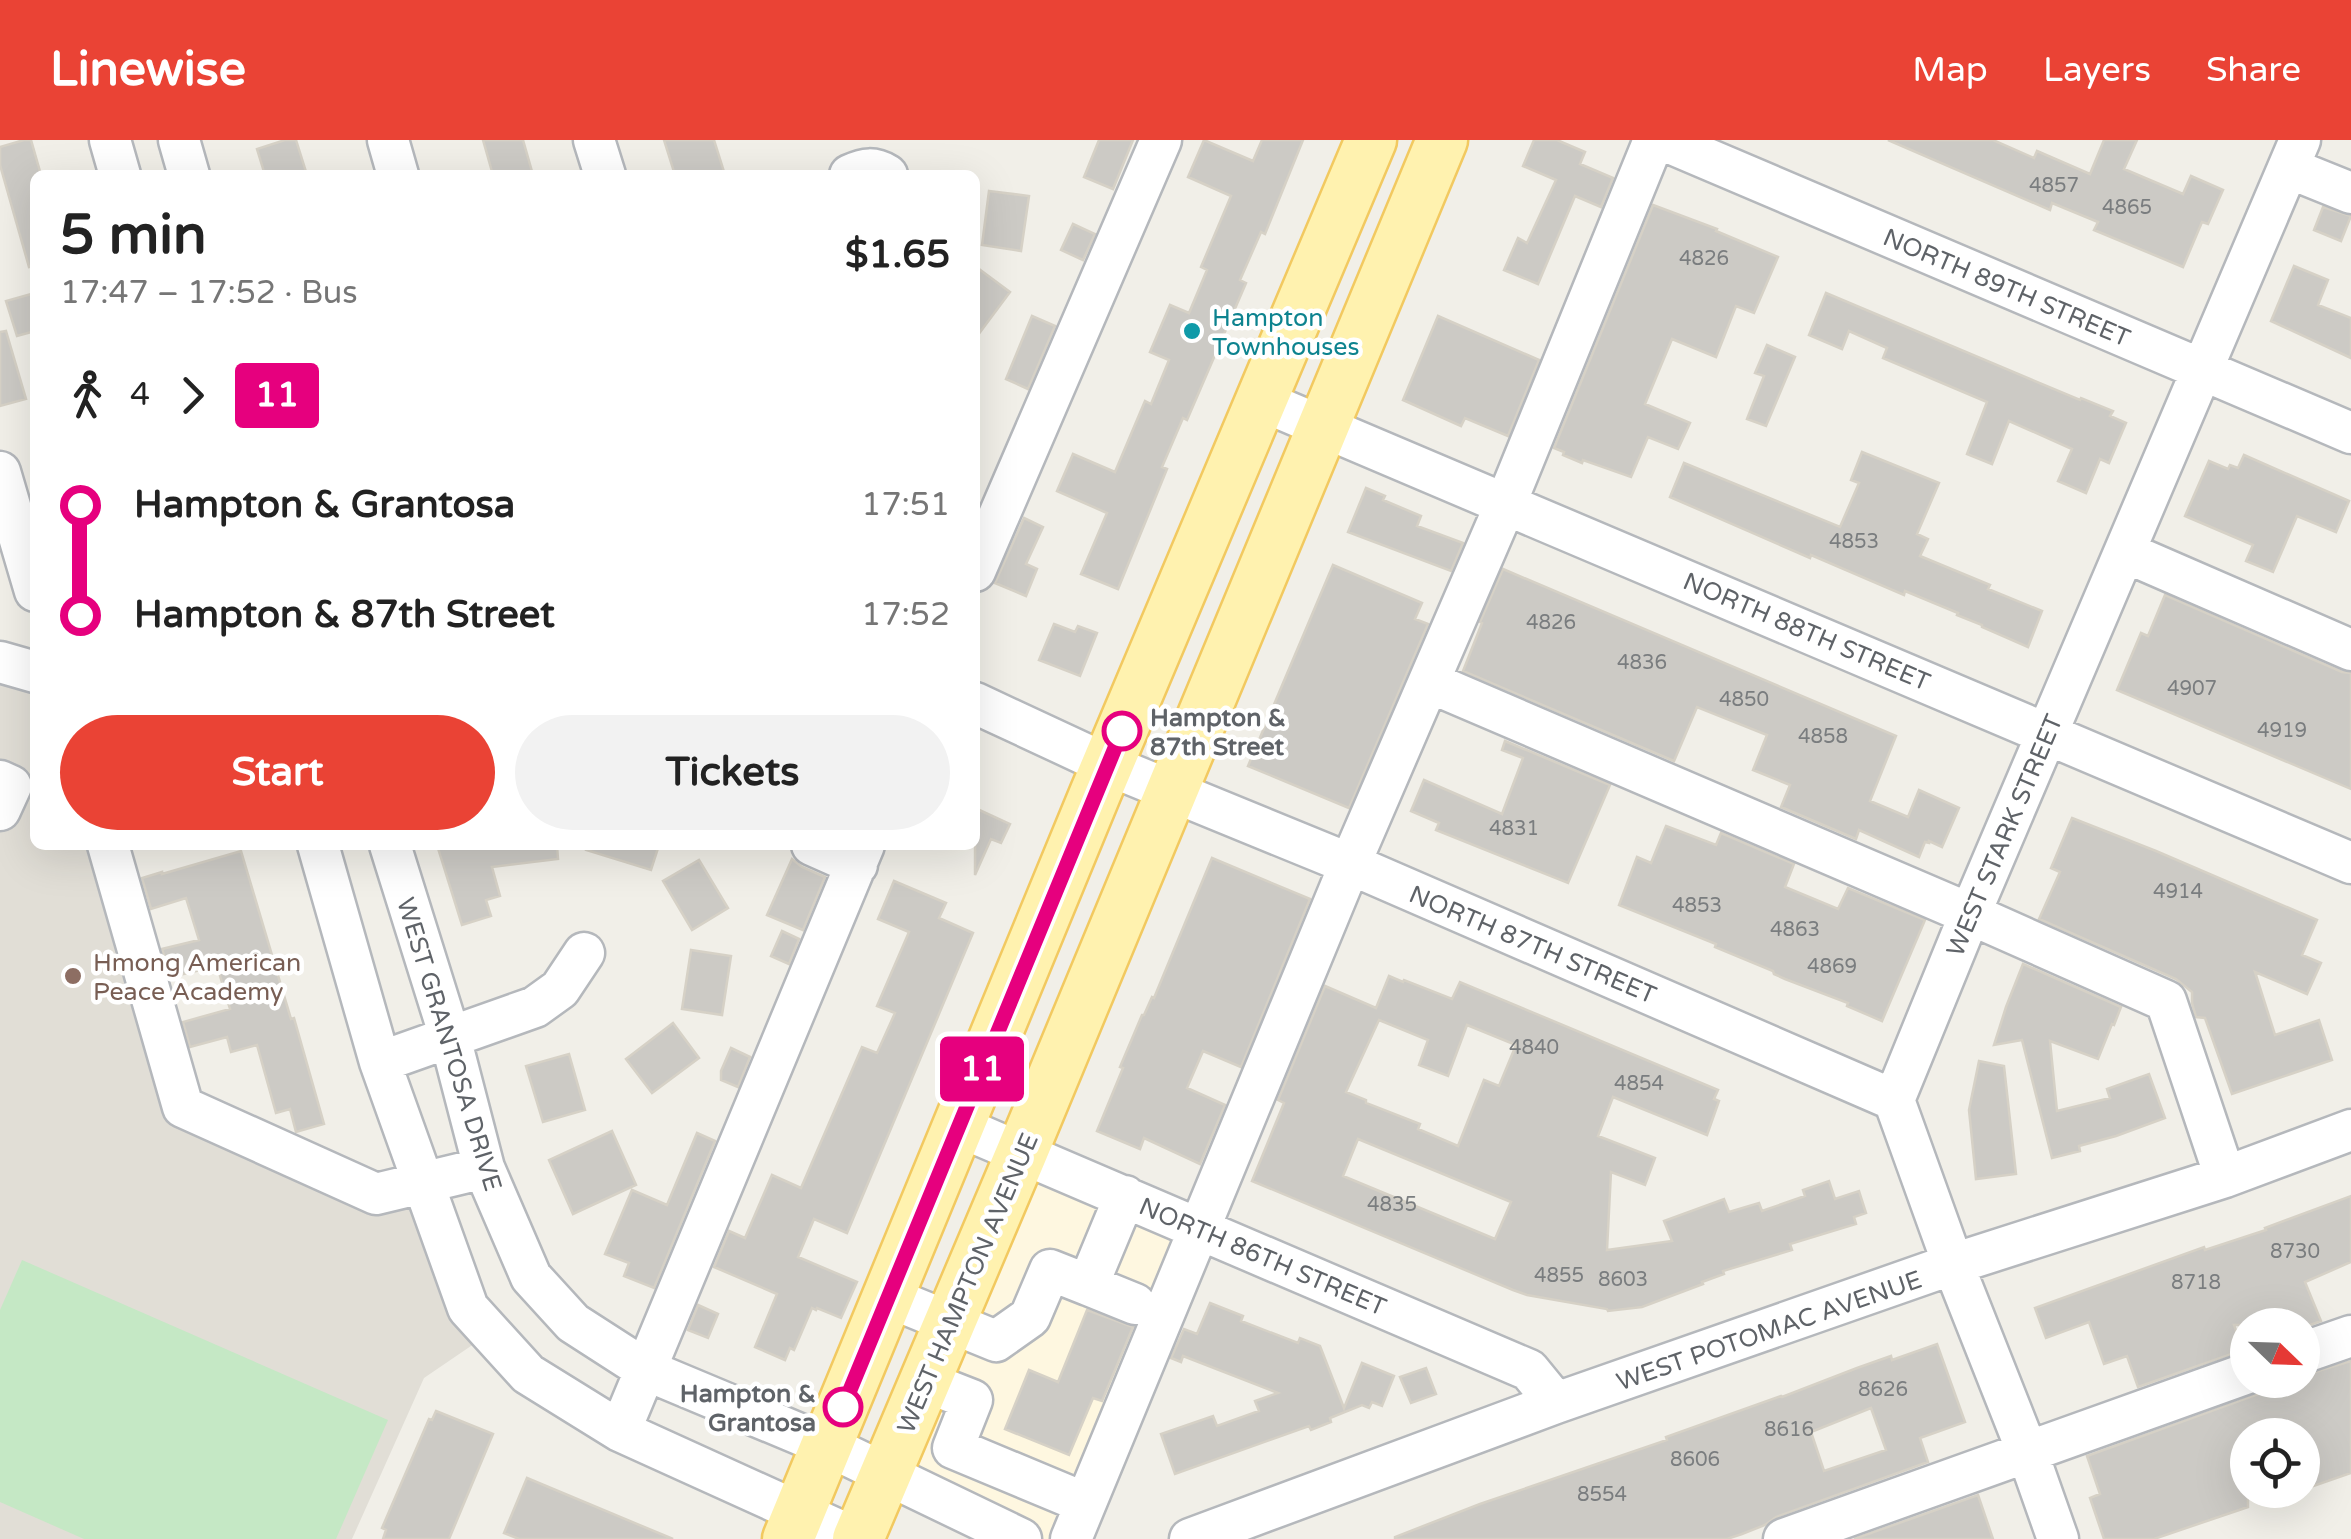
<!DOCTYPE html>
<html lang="en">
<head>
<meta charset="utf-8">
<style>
	body { margin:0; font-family:"Varela Round",sans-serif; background:#f2f2f2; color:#222; height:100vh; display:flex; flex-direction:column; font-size:38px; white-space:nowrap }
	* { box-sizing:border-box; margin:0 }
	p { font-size:32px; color:#767676 }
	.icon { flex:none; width:55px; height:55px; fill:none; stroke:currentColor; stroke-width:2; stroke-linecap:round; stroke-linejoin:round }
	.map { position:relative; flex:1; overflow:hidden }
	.details { position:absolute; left:30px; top:30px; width:950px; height:680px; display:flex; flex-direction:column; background:#fff; border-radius:15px; box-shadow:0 10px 40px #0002 }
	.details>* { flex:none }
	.badge { padding:0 20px; border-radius:8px; font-size:35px; line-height:65px }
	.needle { width:65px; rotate:113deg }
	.fabs { position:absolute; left:2230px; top:1168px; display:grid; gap:20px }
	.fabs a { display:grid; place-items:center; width:90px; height:90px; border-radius:50%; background:#fff; box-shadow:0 10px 40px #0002; font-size:50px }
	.map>.badge { position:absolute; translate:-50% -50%; box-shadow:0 0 0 5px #fff }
	.legs { display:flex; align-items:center; gap:15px; height:110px; padding:0 30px; font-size:32px }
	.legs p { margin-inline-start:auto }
	.head { display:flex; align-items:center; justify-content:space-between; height:170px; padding:0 30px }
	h1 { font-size:55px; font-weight:700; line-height:75px }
	.button { display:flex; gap:20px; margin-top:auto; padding:20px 30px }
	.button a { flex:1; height:115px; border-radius:60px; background:#ea4335; color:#fff; font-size:40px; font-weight:700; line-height:115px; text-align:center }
	.button a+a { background:#f2f2f2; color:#222 }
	ul { padding:0 30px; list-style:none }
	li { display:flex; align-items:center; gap:35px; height:110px; font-size:38px }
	li i { display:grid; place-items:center; width:15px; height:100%; margin:0 12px; background:currentColor }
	li i::after { content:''; width:25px; height:25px; margin:-12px; border:8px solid; border-radius:50%; background:#fff }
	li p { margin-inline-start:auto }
	li:first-child i { background:linear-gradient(#0000 50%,currentColor 0) }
	li:last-child i { background:linear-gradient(currentColor 50%,#0000 0) }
	header { display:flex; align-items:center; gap:60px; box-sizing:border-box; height:140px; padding:0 50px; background:#ea4335; color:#fff }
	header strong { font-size:48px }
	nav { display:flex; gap:55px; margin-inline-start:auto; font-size:35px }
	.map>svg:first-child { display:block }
	.commercial { fill:#fef7e0 }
	.education { fill:#e1ded6 }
	.green { fill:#c5e8c5 }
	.building { fill:#cccac5; stroke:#d6d1c6; stroke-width:2.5; fill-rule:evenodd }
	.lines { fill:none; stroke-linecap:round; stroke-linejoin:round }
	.minor-casing { stroke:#b5b8bc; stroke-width:45 }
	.major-casing { stroke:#f2c960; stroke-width:55 }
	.minor { stroke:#fff; stroke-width:40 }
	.major { stroke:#fff2af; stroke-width:50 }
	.line-1-casing { stroke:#fff; stroke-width:22 }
	.line-1 { stroke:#e6007e; stroke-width:15 }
	.culture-dot { fill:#0f9aa8; stroke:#fff; stroke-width:4 }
	.stop-1-dot { fill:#fff; stroke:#e6007e; stroke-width:5 }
	.education-dot { fill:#8d6e63; stroke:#fff; stroke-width:4 }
	.labels { text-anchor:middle; stroke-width:9; stroke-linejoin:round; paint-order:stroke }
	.number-label { font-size:20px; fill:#7a7d7f }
	.street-label { font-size:25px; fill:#5f6368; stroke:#fff }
	.culture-label { font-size:25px; fill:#0d838f; stroke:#fff; text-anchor:start }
	.stop-label { font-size:25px; font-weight:bold; fill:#5f6368; stroke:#fff; text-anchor:start }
	.education-label { font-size:25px; fill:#785e54; stroke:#fff; text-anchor:start }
</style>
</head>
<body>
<header>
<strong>Linewise</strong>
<nav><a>Map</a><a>Layers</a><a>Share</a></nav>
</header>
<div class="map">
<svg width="2351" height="1399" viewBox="0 0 2351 1399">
	<rect width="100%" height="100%" fill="#f1efe8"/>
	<path class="commercial" d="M1022,1012l177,76 -128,311h-50l-134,-63z"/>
	<path class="education" d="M0,522l35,10v173h73l75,262 193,87 46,-9 68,148 -66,45 -72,161h-352z"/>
	<path class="green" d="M22,1120l366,160 -52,119h-252l-84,-37v-192z"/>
	<path class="building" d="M24,0h7l10,35h-6v91l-6,1 -29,-102v-18z
		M285,0h11l11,35h-42l-8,-26z
		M483,0h40l10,35h-40z
		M664,0h50l11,35h-50z
		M1099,0h34l-20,49 -29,-12z
		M1204,0l49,21 9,-21h41l-38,94 -4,-2 -21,48 6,3 -37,86 -22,51 -4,-2 -21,49 5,2 -49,120 -37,-15 26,-61 -50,-22 16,-37 42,18 30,-71 6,3 18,-44 -19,-8 20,-47 19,8 18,-43 -6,-3 30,-71 -43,-19z
		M1534,0h23l28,12 -5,12 33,14 -12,29 -26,-11 -37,88 -34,-14 14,-32 9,5 29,-63 -33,-14z
		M1888,0h105l41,18 3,-7 53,23 14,-34h33l-13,29 59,25 8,-18 32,14 -15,34 -6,-2 -19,45 -89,-37 4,-8 -46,-19 -2,7z
		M989,51l40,5 -8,55 -39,-6z
		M1653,65l64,24 -1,2 62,26 -24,56 -18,-7 -20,51 -44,-18 -27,65 45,19 -12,26 -30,-12 -17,40 -48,-17 -1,3 -19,-8 1,-3 -10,-4z
		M2323,67l28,9 -10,25 -27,-11z
		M1073,84l22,10 -12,26 -22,-10z
		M975,126l35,26 -35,47z
		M2294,126l34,14 -10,25 33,13v40l-80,-37z
		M35,153v38l-18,5 -11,-35z
		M1826,153l254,107 1,-2 32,13 -3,5 16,7 -17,40 -9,-4 -14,34 -28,-12 14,-32 -63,-28 -17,43 -25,-10 20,-52 -104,-44 4,-10 -38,-17 -7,18 -33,-14z
		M1032,176l23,10 -27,63 -22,-10z
		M1438,176l101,44 -31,76 -43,-18 -4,8 -58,-26z
		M6,191l20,68 -26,7v-74z
		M1767,205l28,12 -29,69 -19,-7 17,-43 -9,-3z
		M1862,312l77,31 -22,51 11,5 -8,17 70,29 -2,4 54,22 -14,36 -46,-20v-2l-25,-10 1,-2 -53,-22 -1,4 -93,-40 -1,3 -140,-61 14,-34 156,64 19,-44 -8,-3z
		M2244,315l105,46 -13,31 -39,-16 -24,56 -27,-11 7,-16 -68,-29 24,-55 19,8 2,-4 8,3z
		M1366,348l19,8 -2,4 38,16 -4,10 46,17 -12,28 -103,-39z
		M1024,378l19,9 -17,37 11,5 -11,27 -31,-13z
		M1333,425l89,38 -7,16 13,5 -79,184 -101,-42z
		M1503,429l393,167 -26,65 38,16 11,-27 40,18 -17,39 -13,-6v2l-4,-1 -6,15 -60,-27 -3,9 -75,-32 9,-22 -37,-15 14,-35 -70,-28 -23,54 -211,-90 19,-48 -2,-1z
		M2165,455l177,77 9,1v116l-234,-99 24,-57 7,3z
		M1054,484l21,8 3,-6 19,7 -17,43 -41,-16z
		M1505,601l105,44 -42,98 -132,-53 3,-7 -28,-12 13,-31 78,34 21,-56 -21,-8z
		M975,668l35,16 -9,19 -10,-4 -16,36z
		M2072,678l84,33 161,69 -15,35 19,8 -14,31 -52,-22 20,63 44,-15 13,40 -100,34 -27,-76 -9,-1 -4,-14v-11l-16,-13 -137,-60 21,-47 -9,-4z
		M1666,686l50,19 5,-12 73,31 -9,23 53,22 10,-21 77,32 -43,101 -35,-15 1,-3 -63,-24 -11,-5 -1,-3 -58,-24 1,-3 -97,-39 18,-48 14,6z
		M437,705h120l1,14 -66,8 8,29 -14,4 5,16 -29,9z
		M587,705h72l-8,25 -65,-20z
		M241,711l50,168 3,-1 30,106 -28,8 -6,-23 -14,4 -19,-68 -26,7 -4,-15 -37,10 -7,-25 47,-13 -13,-43 -46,11 -9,-28 37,-9 -13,-42 -35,11 -9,-31 20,-6v2z
		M1212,718l98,41 -69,168 -38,-16 -16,37 38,17 -25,59 -56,-26 -4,11 -43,-18 26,-63 -3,-1 22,-52h2l8,-18 2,1z
		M792,719l10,8 23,10 -22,53 -36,-15z
		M699,720l29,48 -36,22 -29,-49z
		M894,741l52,22 -7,15 34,15 -126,300 -33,-14 -16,38 59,25 -16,36 -24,-10 -1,2 -4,-2 -18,42 -4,-2 -5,12 -30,-13 22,-53 -63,-27 15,-36 16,7 27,-63 29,13 61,-141 15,6 18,-40 -18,-7 32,-74 -31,-13z
		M782,791l17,8 -10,25 -18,-8z
		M691,810l40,6 -9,59 -40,-6z
		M2023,824l98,43 -7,18 -2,-1 -14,35 -48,-18 7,70 53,-13 -3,-9 42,-15 16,44 -49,18 -37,10 1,5 -28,7 -30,-118 -28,5 12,-38z
		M1389,836l14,6 1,-2 48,19 8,-17 258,108 -4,9 5,2 -12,34 -94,-38 -15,39 57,22 -10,27 -34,-13 -4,78 65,-9 -8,-20 60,-22 5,13 30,-9 3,8 43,-15 -2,-6 26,-9 6,18 24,-8 7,22 -12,4 2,7 -66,20 2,6 -69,21 1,3 -22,8 1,2 -61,23 -34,4 -1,-2 -80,-14 -14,-5 -261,-109 32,-78 -6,-3 47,-114 51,22zM1379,880l49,20 -9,25 29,11 19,-51 49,20 -17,41 -15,-6 -26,66 -40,-17 2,-5 -54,-21v-3l-20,-8zM1358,999l153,63 -16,37 -152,-63z
		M673,883l26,35 -47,35 -26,-34z
		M731,908l19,9 -12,30 -17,-7v-9z
		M569,914l16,56 -42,12 -17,-56z
		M1979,921l25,5 12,108 -40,5 -7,-69z
		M612,991l24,54 -63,29 -24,-54z
		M697,993l18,8 -61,147 -30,-12 5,-13 -24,-9 27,-64 35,15z
		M2351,1056v66l-46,20 16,39 -19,7v-3h-68l9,25 -105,37 -11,-31 -23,8 -15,-42 -43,16 -11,-30 169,-61 1,3 61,-20 -1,-2z
		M1210,1163l33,13 -2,5 57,22 2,-5 20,8 24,62 18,-45 32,13 -12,30 -10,-4 -3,6 -7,-3 -32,13 1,4 -20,8 -2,-4 -134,48 -14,-40 52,-18 4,10 42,-15 -4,-10 23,-8 -95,-37 -2,6 -10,-4 13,-29 13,5z
		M698,1165l20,9 -10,24 -20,-8z
		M1087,1170l46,17 -31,74 -9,-3 -24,57 -64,-26 24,-59 29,12z
		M1937,1204l28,78 -45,16 8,24 -152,55 -11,8 -23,9 -15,5h-332v-2l85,-33 187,-64 -1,-3 115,-41 1,1 75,-29 34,-12 1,4zM1871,1268l15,42 -62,21 -13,-39z
		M2351,1221v112l-49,17v-55h-54v72l-94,32h-50l-14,-41 10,-4 -13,-38 169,-61 9,-6 5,-9h32v-4z
		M1426,1228l10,26 -25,9 -11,-26z
		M436,1271l57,23 -44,105h-66l3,-9 -4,-2 47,-109 3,1z
		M527,1338l146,61h-154l-15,-6z
		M1978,1355l15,44h-139z"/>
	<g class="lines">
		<g class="minor-casing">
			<path id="minor" d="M110,0l10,35
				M179,0l10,35
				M388,0l10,35
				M594,0l11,35
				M1663,0l688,293
				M2289,28l62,25
				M850,35c15,-7 24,-8 37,0
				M1262,261l1089,462
				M0,332l35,119
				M2125,412l226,98
				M975,431l186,-431
				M0,522l35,10
				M1429,542l541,232 196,87 59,176
				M975,563l133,62 242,99 544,236
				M0,641l11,5 -11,24
				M108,705l75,262 193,87 108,-26
				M318,705l62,217 88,246 60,66 92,57 238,108
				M390,705l60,192 34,131 47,109 42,46 73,47 182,76 193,93
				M812,705l45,20
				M380,922l155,-55 25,-18 24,-36
				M958,986l571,244 27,33
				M1088,1145l47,19
				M888,1157l108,44 34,-24 20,-47 38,15 37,-89
				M2302,1213l49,-17
				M926,1242l46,18 -19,48 132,55
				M620,1291l244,-586
				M1071,1399l279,-675 156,-361 148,-363
				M1190,1399l366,-136 397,-139 272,-87 126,-47
				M1784,1399l464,-166
				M2058,1399l-31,-88 -74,-187 -59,-164 76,-186 330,-774"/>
		</g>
		<g class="major-casing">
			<path id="major" d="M788,1399l307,-745 276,-654
				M858,1399l164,-387 420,-1012"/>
		</g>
		<use href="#minor" class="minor"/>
		<use href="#major" class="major"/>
	</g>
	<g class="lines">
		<g class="line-1-casing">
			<path id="line-1" d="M843,1267l279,-676"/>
		</g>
		<use href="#line-1" class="line-1"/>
	</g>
	<circle class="culture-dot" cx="1192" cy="191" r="10"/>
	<g class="stop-1-dot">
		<circle cx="1122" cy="591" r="18"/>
		<circle cx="843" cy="1267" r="18"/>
	</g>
	<circle class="education-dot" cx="73" cy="836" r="10"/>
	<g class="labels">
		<g class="number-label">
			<text x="2054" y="52">4857</text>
			<text x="2127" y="74">4865</text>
			<text x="1704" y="125">4826</text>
			<text x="1854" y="408">4853</text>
			<text x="1551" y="489">4826</text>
			<text x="1642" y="529">4836</text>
			<text x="2192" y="555">4907</text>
			<text x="1744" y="566">4850</text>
			<text x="2282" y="597">4919</text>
			<text x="1823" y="603">4858</text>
			<text x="1514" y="695">4831</text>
			<text x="2178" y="758">4914</text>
			<text x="1697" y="772">4853</text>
			<text x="1795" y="796">4863</text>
			<text x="1832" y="833">4869</text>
			<text x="1534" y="914">4840</text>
			<text x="1639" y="950">4854</text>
			<text x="1392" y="1071">4835</text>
			<text x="2295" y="1118">8730</text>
			<text x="1559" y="1142">4855</text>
			<text x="1623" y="1146">8603</text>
			<text x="2196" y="1149">8718</text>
			<text x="1883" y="1256">8626</text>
			<text x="1789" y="1296">8616</text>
			<text x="1695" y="1326">8606</text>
			<text x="1602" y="1361">8554</text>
		</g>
		<g class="street-label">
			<text transform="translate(2007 147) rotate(23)" y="9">NORTH 89TH STREET</text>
			<text transform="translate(1807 491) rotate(23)" y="9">NORTH 88TH STREET</text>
			<text transform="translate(2004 695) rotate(-67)" y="9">WEST STARK STREET</text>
			<text transform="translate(1533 804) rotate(23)" y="9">NORTH 87TH STREET</text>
			<text transform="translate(450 904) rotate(73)" y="9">WEST GRANTOSA DRIVE</text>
			<text transform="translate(1263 1116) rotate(23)" y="9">NORTH 86TH STREET</text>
			<text transform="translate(967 1143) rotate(-67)" y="9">WEST HAMPTON AVENUE</text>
			<text transform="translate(1769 1190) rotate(-19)" y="9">WEST POTOMAC AVENUE</text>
		</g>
		<g class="culture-label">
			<text x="1212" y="186">Hampton<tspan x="1212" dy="29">Townhouses</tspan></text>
		</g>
		<g class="stop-label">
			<text x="1150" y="586">Hampton &amp;<tspan x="1150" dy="29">87th Street</tspan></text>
			<text x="816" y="1262" text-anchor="end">Hampton &amp;<tspan x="816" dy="29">Grantosa</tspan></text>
		</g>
		<g class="education-label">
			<text x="93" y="831">Hmong American<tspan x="93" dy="29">Peace Academy</tspan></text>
		</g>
	</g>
</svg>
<div class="fabs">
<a><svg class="needle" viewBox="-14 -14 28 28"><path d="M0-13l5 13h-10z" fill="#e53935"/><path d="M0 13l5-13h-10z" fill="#767676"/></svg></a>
<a><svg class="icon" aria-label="locate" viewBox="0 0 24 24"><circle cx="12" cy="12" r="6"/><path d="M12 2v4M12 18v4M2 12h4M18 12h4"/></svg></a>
</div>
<b class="badge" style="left:982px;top:929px;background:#e6007e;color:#fff">11</b>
<section class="details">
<div class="head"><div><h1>5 min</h1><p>17:47 – 17:52 · Bus</p></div><b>$1.65</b></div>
<div class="legs"><svg class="icon" aria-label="walk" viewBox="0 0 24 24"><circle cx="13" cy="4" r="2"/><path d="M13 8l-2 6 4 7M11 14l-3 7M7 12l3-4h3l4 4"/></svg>4<svg class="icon" aria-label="forward" viewBox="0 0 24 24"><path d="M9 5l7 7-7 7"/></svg><b class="badge" style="background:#e6007e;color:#fff">11</b></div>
<ul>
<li><i style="color:#e6007e"></i><b>Hampton &amp; Grantosa</b><p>17:51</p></li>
<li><i style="color:#e6007e"></i><b>Hampton &amp; 87th Street</b><p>17:52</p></li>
</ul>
<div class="button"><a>Start</a><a>Tickets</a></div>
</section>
</div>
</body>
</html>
